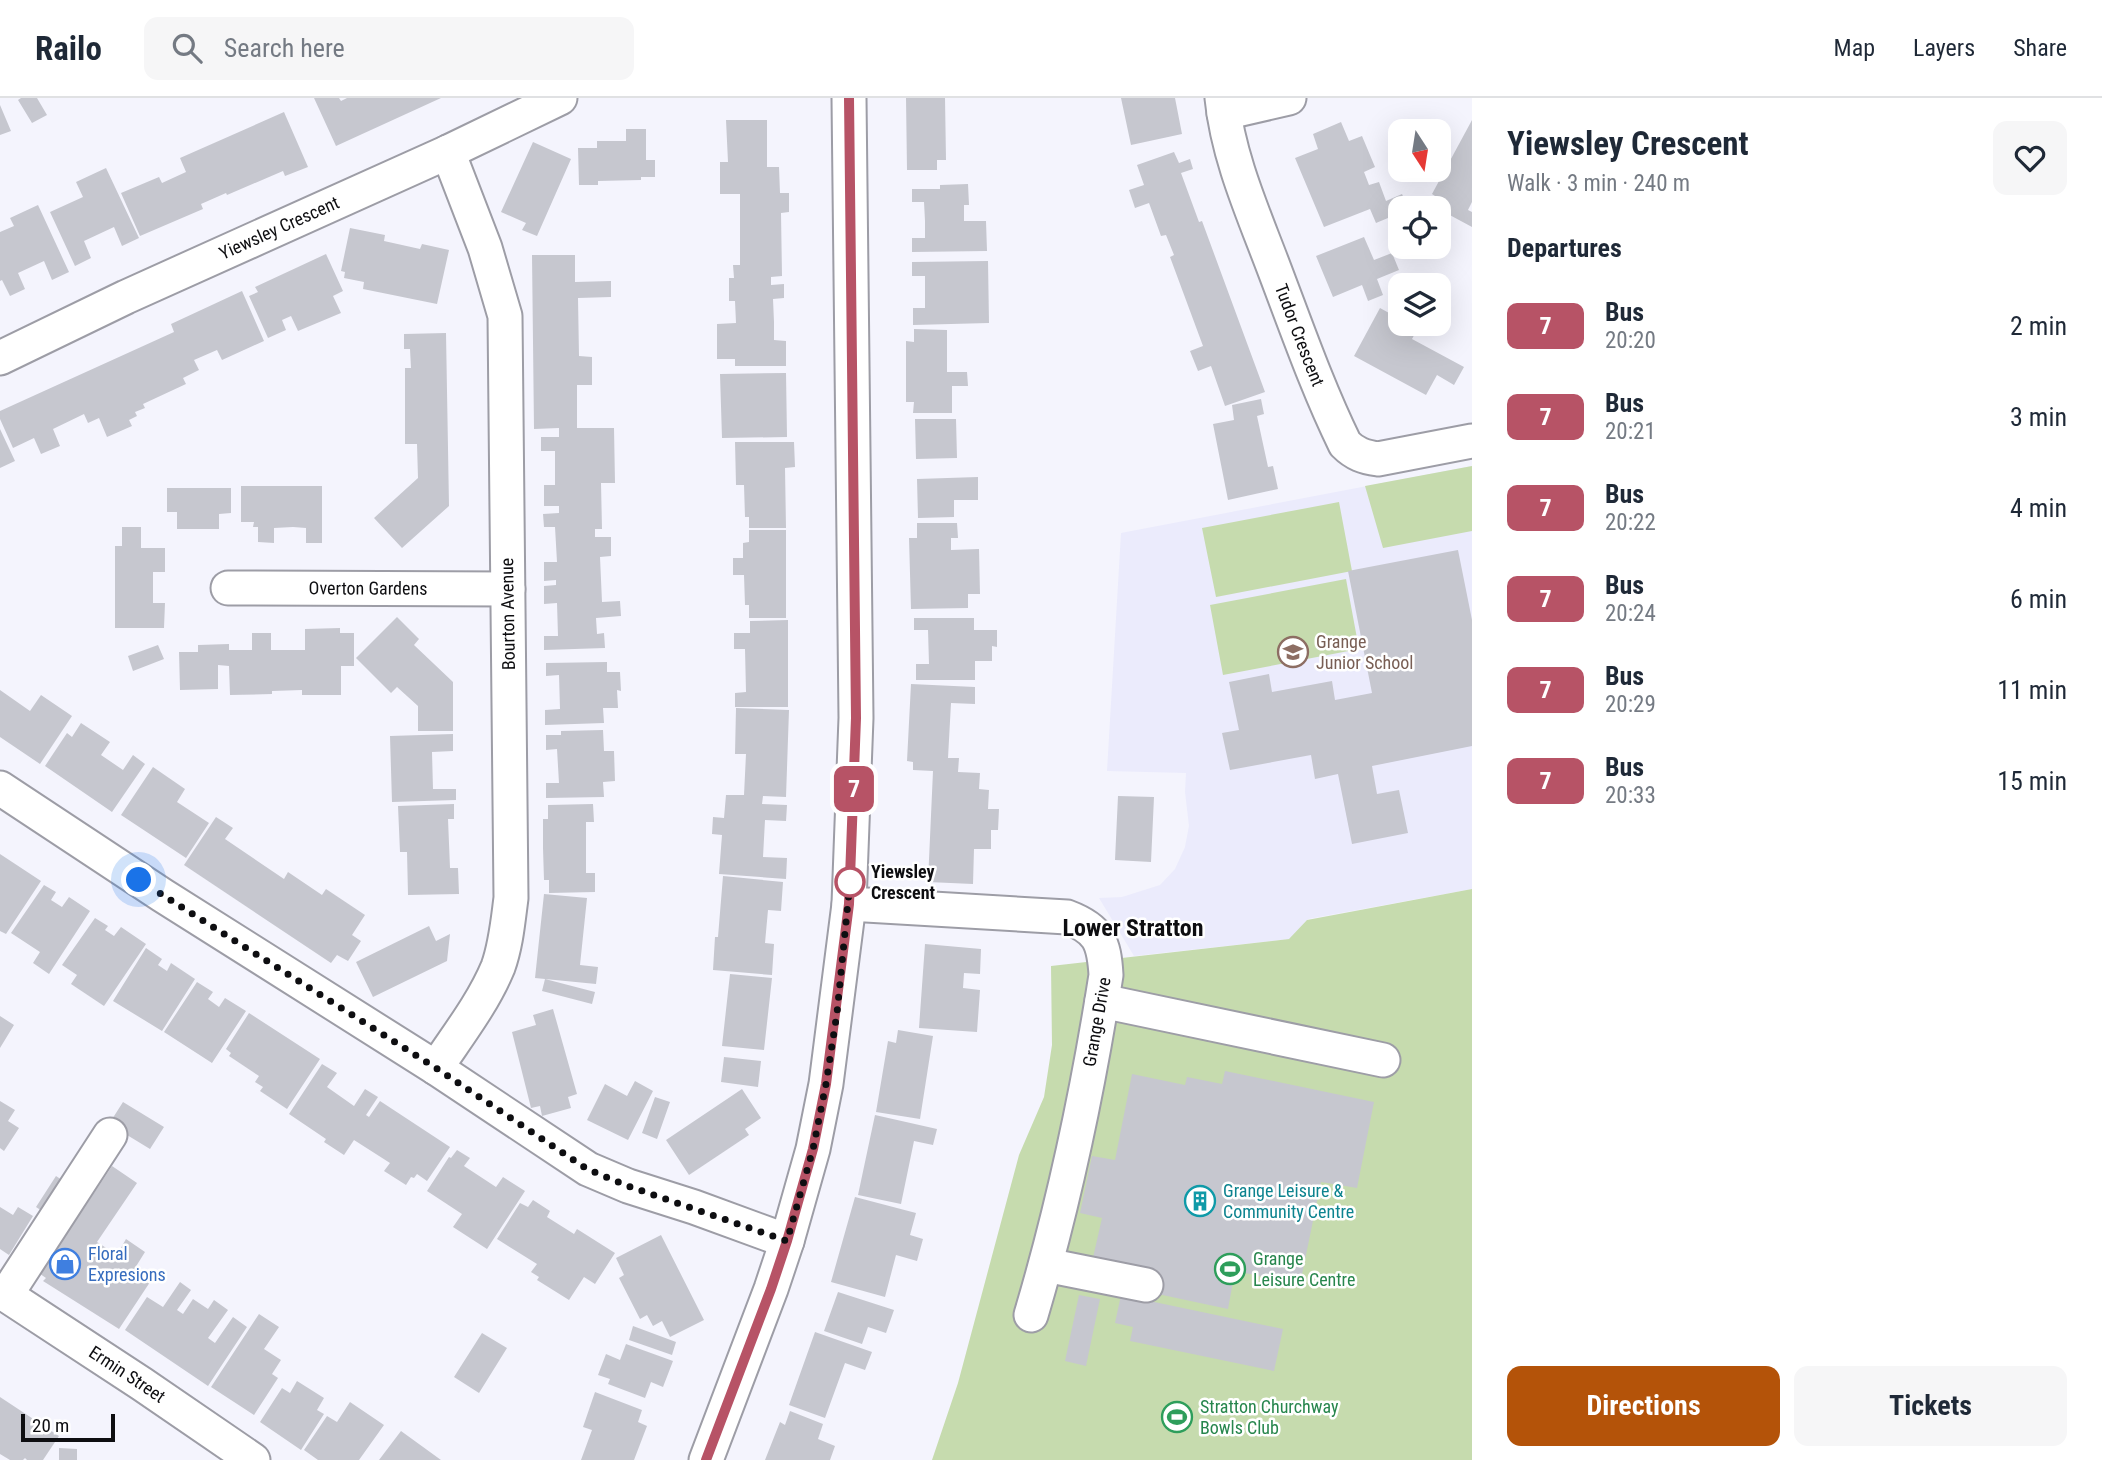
<!DOCTYPE html>
<html lang="en">
<head>
<meta charset="utf-8">
<style>
	body { margin:0; font-family:"Roboto Condensed",sans-serif; background:#f6f6f7; color:#1f2937; height:100vh; display:flex; flex-direction:column; font-size:26px; white-space:nowrap }
	* { box-sizing:border-box; margin:0 }
	p { font-size:23px; color:#747a83 }
	.icon { flex:none; width:38px; height:38px; fill:none; stroke:currentColor; stroke-width:2; stroke-linecap:round; stroke-linejoin:round }
	.map { position:relative; flex:1; overflow:hidden }
	.sheet { display:flex; flex-direction:column; background:#fff; width:630px }
	.sheet>* { flex:none }
	.badge { padding:0 14px; border-radius:10px; font-size:24px; line-height:46px }
	.needle { width:46px; rotate:168deg }
	.buttons { position:absolute; left:1388px; top:21px; display:grid; gap:14px }
	.buttons a { display:grid; place-items:center; width:63px; height:63px; border-radius:14px; background:#fff; box-shadow:0 7px 28px #0002; font-size:35px }
	.scale { position:absolute; left:21px; bottom:18px; width:94px; box-sizing:border-box; padding-left:7px; border:4px solid #0e0e11; border-top:0; font-size:19px; line-height:24px; white-space:nowrap; color:#0e0e11; -webkit-text-stroke:5px #fff; paint-order:stroke }
	.you { position:absolute; width:35px; height:35px; margin:-18px; border:5px solid #fff; border-radius:50%; background:#1a73e8; box-shadow:0 0 0 10px #1a73e833 }
	.map>.badge { position:absolute; translate:-50% -50%; box-shadow:0 0 0 4px #fff }
	h2 { padding:0 35px; font-size:26px; line-height:63px }
	.round { display:grid; place-items:center; flex:none; width:74px; height:74px; border-radius:14px; background:#f6f6f7 }
	.summary { display:flex; align-items:center; justify-content:space-between; height:119px; padding:0 35px }
	h1 { font-size:33px; font-weight:700; line-height:52px }
	.action { display:flex; gap:14px; margin-top:auto; padding:14px 35px }
	.action a { flex:1; height:80px; border-radius:14px; background:#b45309; color:#fff; font-size:28px; font-weight:700; line-height:80px; text-align:center }
	.action a+a { background:#f6f6f7; color:#1f2937 }
	ul { padding:0; list-style:none }
	li { display:flex; align-items:center; gap:21px; height:91px; padding:0 35px }
	li div { flex:1 }
	li b { display:block; font-size:26px }
	li em { font-style:normal }
	li .badge { min-width:77px; font-weight:700; text-align:center }
	header { display:flex; align-items:center; gap:42px; box-sizing:border-box; height:98px; padding:0 35px; background:#fff; border-bottom:2px solid #e0e1e3 }
	header strong { font-size:33px }
	nav { display:flex; gap:38px; margin-inline-start:auto; font-size:24px }
	.search { width:490px; height:63px; background:#f6f6f7; display:flex; align-items:center; gap:18px; box-sizing:border-box; padding:0 24px; border-radius:14px; color:#747a83; font-size:26px }
	main { display:flex; flex:1; min-height:0 }
	.map>svg:first-child { display:block }
	.built { fill:#ebebfc }
	.green { fill:#c6dbae }
	.building { fill:#c6c7cf }
	.lines { fill:none; stroke-linecap:round; stroke-linejoin:round }
	.minor-casing { stroke:#9d9da6; stroke-width:37 }
	.minor { stroke:#fff; stroke-width:33 }
	.line-casing { stroke:#fff; stroke-width:16 }
	.line { stroke:#b75366; stroke-width:10 }
	.walk { stroke:#0e0e11; stroke-width:7; stroke-dasharray:0 12.6 }
	.stop-dot { fill:#fff; stroke:#b75366; stroke-width:3.5 }
	.labels { text-anchor:middle; stroke-width:5; stroke-linejoin:round; paint-order:stroke }
	.street-label { font-size:18px; fill:#0e0e11; stroke:#fff }
	.education-label { font-size:18px; fill:#785e54; stroke:#fff; text-anchor:start }
	.stop-label { font-size:18px; font-weight:bold; fill:#0e0e11; stroke:#fff; text-anchor:start }
	.culture-label { font-size:18px; fill:#0d838f; stroke:#fff; text-anchor:start }
	.shop-label { font-size:18px; fill:#366cbe; stroke:#fff; text-anchor:start }
	.leisure-label { font-size:18px; fill:#27864d; stroke:#fff; text-anchor:start }
	.district-label { font-size:24px; font-weight:bold; fill:#0e0e11; stroke:#fff }
</style>
</head>
<body>
<header>
<strong>Railo</strong>
<div class="search"><svg class="icon" aria-label="search" viewBox="0 0 24 24"><circle cx="10" cy="10" r="6"/><path d="M15 15l6 6"/></svg>Search here</div>
<nav><a>Map</a><a>Layers</a><a>Share</a></nav>
</header>
<main>
<div class="map">
<svg width="1472" height="1362" viewBox="0 0 1472 1362">
	<rect width="100%" height="100%" fill="#f4f4fd"/>
	<path class="built" d="M1472,368v423l-164,30 -18,20 -156,17 -35,-58 23,-1 38,-12 15,-16 10,-22 4,-21 -4,-34 1,-19 -79,-2 14,-238z"/>
	<path class="green" d="M1472,368v65l-89,17 -18,-62z
		M1339,404l13,69 -136,26 -14,-69z
		M1346,481l13,70 -136,26 -13,-70z
		M1472,791v571h-540l26,-77 61,-228 25,-58 8,-52 -1,-79 238,-27 18,-19z"/>
	<path class="building" d="M21,0h16l10,17 -15,8 -14,-23z
		M314,0h25l2,3 6,-3h94l-105,48z
		M906,0h39l1,62h-9v10h-30z
		M1121,0h54l7,36 -51,11z
		M0,7l11,26 -11,4z
		M284,14l24,55 -23,9 -2,-5 -56,24 -1,-2 -25,11 2,5 -63,27 -19,-43 38,-16 3,6 24,-11 -6,-14z
		M726,22h41v47h12l1,26h9v19l-8,1 1,63 -11,1v8l13,-1v14l-11,1 1,23v18l12,1v25h-51v-7h-18v-35l19,-1 -1,-22h-6v-23h5l-1,-13h7v-71h-20v-32h8z
		M1472,22v82l-4,8 4,2v15l-39,-21 5,-8 -6,-4z
		M1341,24l8,19 13,-5 13,31 -11,5 5,13 10,-3 7,19 16,-7 6,14h-8v5l-24,10 -6,-14 -46,18 -29,-69 23,-9 -5,-15z
		M626,31h20v31h9v17h-14v3l-43,1v4h-19l-1,-37h19v-7h29z
		M533,44l38,17 -34,77 -15,-6 4,-7 -25,-11z
		M1174,54l5,11 11,-4 3,10 -12,4 18,49 3,-1 63,171 -40,14 -14,-40 -13,5 -8,-20 13,-5 -33,-89 4,-2 -8,-20 -5,1 -12,-33 -14,5 -6,-18 15,-5 -7,-20z
		M106,70l33,70 -17,8 -8,-19 -30,14 7,17 -16,8 -25,-54 33,-15 -7,-15z
		M968,86l1,21h-5v16h22l1,30 -75,1v-14h13v-17l-1,-19h-12v-13h28v-4z
		M38,107l31,67 -17,8 -8,-19 -26,12 7,16 -15,7 -8,-16 -2,1v-49l14,-6 -4,-8z
		M350,130l35,7 -1,6 36,8 2,-5 27,6 -12,54 -74,-15 1,-7 -20,-4 1,-6 -4,-1z
		M1364,139l10,23 18,-7 7,17 -22,9 6,16 -15,6 -6,-16 -29,12 -17,-41z
		M326,156l17,37 -10,5 8,17 -43,18 -7,-15 -9,4 4,10 -18,8 -19,-42 9,-4 -3,-5z
		M532,157h43v27l36,-1v16l-33,1 1,58 13,1v28h-15v43h37l1,55h-14l1,46h-7v8h16v19l-11,1 2,45 18,-1 1,15 -25,2 1,16 7,-1 1,15 -61,2v-14h14l-1,-33 -13,1v-18l12,-1v-5l-12,1v-19h13l-2,-35h-11l-1,-13 16,-1v-7h-15v-21h11v-34h-14v-14h18v-9l-25,1z
		M988,163l1,62 -76,2v-17h12v-32h-13v-14z
		M242,193l22,50 -42,19 -5,-10 -23,10 5,10 -16,8 3,6 -43,20 2,4 -10,4 2,4 -8,4 3,6 -25,11 -8,-19 -11,5 -4,-9 -31,15 7,17 -19,8 -7,-16 -21,10 -13,-29v-8l174,-79 -3,-8z
		M1380,210l20,11v5h9l9,4 -6,11 52,28 -10,18 -17,-10 -11,20 -72,-39z
		M914,231l33,1v42h20l1,14h-16v27h-39l1,-11h-8v-61l8,1z
		M446,235l3,173 -47,42 -28,-30 44,-40 -1,-34h-12v-76h6l-1,-19h-6v-15z
		M786,275l1,64 -65,1 -2,-64z
		M1261,301l3,15 -7,2 11,51 5,-1 5,23 -50,11 -15,-76 21,-4 -2,-15z
		M915,321h41l1,39 -41,1z
		M0,331l15,32 -15,7z
		M735,344h59l1,25 -10,1 1,60h-37v-11h-4l-1,-32h-8z
		M978,379v23h-24v17l-36,1 -1,-39z
		M241,388h81v57h-16v-15l-13,-1 -19,1v15l-16,-1v-15h-5l1,-5h-13z
		M167,390h64v25l-12,1v15h-42v-17h-10z
		M917,425h40l1,15h-7v12l28,-1 1,45h-12v14l-57,1 -2,-71h8z
		M122,429h19v21h24v24h-12v31h12l-1,25h-49v-82h7z
		M749,432h37v88h-37v-13h-4l-1,-30h-11v-17h10v-15l6,-1z
		M1458,452l14,70v126l-100,20 5,28 22,-4 9,43 -56,11 -14,-70 -23,5 -4,-24 -81,15 -8,-37 17,-3 -10,-48 40,-8 3,18 60,-11 3,19 37,-7 -24,-122z
		M397,519l22,22 -5,6 39,37v49h-35v-25l-21,-19 -6,6 -35,-35z
		M914,520h60v12h23v17l-5,-1v15h-17v19h-59v-16h13l-1,-34h-14z
		M788,522v87h-53v-14l11,-1 -1,-43h-11v-16h16v-12z
		M340,530v5h14v33h-13v29h-39v-5l-30,1v3l-42,1 -1,-29 -11,-1v24l-38,1 -1,-38h19v-7l31,-1v6h23v-17h19v17h34v-21z
		M158,547l6,14 -31,12 -5,-15z
		M607,564v10h13l1,19 -4,-1 1,18h-15l1,15 -59,2v-15l15,-1 -1,-34 -13,1v-13z
		M911,586l64,3v17l-24,-1 -3,55h11l-1,14 22,1 -1,16 10,1 -1,19h11l-1,21h-7v19h-17l-1,35 -45,-2 5,-111 -20,-1v-8l-6,-1z
		M0,592l30,21 11,-16 31,21 -32,48 -40,-27z
		M736,610l53,2 -3,87 -23,-1 -1,8 25,1 -1,16 -21,-1 -2,37 24,1 -1,21 -67,-5 3,-39 -10,-1 1,-17 11,1 2,-23h18l2,-41h-11z
		M81,625l29,19 -9,13 22,15 10,-15 12,9 -33,48 -67,-46 22,-33 5,4z
		M603,632l1,21h10l1,30 -12,1 1,15 -58,1v-15h13l-2,-34 -11,1v-15h15v-4z
		M453,636v17l-21,1 1,37h23v11l-64,2 -2,-66z
		M153,669l32,22 -8,13 32,21 -23,35 -65,-43z
		M1118,698l36,1 -3,65 -36,-2z
		M454,706v15h-6l2,49h8l1,26 -51,1 -1,-43h-7l-2,-46z
		M593,706l1,18h-8v51h9v19l-46,1v-13h-5l-1,-32v-29h5v-14z
		M216,719l17,11 -8,11 59,40 4,-7 34,23 4,-6 39,26 -13,20 9,6 -13,20 -11,-6 -6,8 -147,-98z
		M0,756l41,27 -35,53 -6,-3z
		M723,778l60,6 -2,29 -13,-1 -3,33 9,1 -2,31 -59,-5 2,-33h3z
		M44,787l12,7 -5,8 11,7 7,-10 21,14 -41,63 -16,-11 7,-11 -29,-19z
		M544,796l43,4 -7,67 18,2 -2,17 -51,-5 50,13 -3,12 -50,-13 3,-12 -10,-1z
		M95,820l13,8 -3,4 9,6 7,-9 25,17 -42,62 -33,-22 6,-9 -15,-10z
		M429,828l7,15 14,-7 -3,27 -74,36 -17,-35z
		M925,846l56,5 -1,25 -16,-1 -1,15 17,2 -3,42 -58,-4z
		M146,850l16,11 -4,6 9,6 4,-8 24,16 -33,52 -49,-30z
		M730,876l42,4 -8,72 -42,-4z
		M197,884l16,10 -5,7 11,8 6,-9 21,13 -34,52 -48,-31z
		M553,911l24,85 -9,3 3,11 -29,8 -2,-10 -9,2 -19,-76 24,-7 -3,-10z
		M249,915l71,46 -33,50 -27,-18 3,-4 -8,-5 4,-6 -30,-20 2,-3 -5,-4z
		M0,918l14,9 -14,23z
		M898,932l35,6 -13,83 -44,-7 12,-71 8,2z
		M724,959l37,4 -3,26 -37,-5z
		M322,966l15,9 -10,14 27,19 11,-17 13,8 -12,18 3,2 11,-16 70,46 -23,34 -10,-7 -3,4 -3,-1 -5,8 -22,-14 6,-8 -36,-23 -10,15 -20,-13 2,-3 -37,-25z
		M1225,973l149,31 -17,86 -36,-6 -21,102 -65,-13 -7,38 -75,-16 -61,-31 10,-44 -22,-5 12,-57 23,4 17,-86 53,11 2,-8 35,7z
		M635,983l18,10 -25,49 -41,-20 18,-36 22,12z
		M742,991l19,29 -16,11 4,6 -60,40 -23,-35z
		M655,999l15,5 -13,37 -15,-6z
		M0,1003l15,9 -7,11 11,7 -15,23 -4,-3z
		M123,1004l41,25 -14,22 -41,-25z
		M875,1017l62,14 -4,16 -19,-4 -13,63 -43,-9z
		M457,1052l13,8 -6,8 32,21 7,-10 22,14 -38,58 -34,-22 9,-13 -35,-23 22,-34 2,1z
		M112,1068l25,17 -40,59 20,13 9,-16 19,13 -10,16 17,11 -33,50 -76,-48 3,-3 -16,-11 42,-62 10,6z
		M56,1078l12,8 -20,31 -12,-8z
		M855,1099l61,16 -6,22 13,4 -6,22 -21,-6 -11,42 -54,-15z
		M533,1102l17,11 -3,6 27,17 3,-5 38,24 -20,31 -11,-7 -15,23 -32,-20 2,-3 -8,-5 6,-8 -40,-25 23,-36 8,4z
		M0,1109l13,8 5,-8 15,9 -24,39 -9,-6z
		M661,1137l43,85 -34,17 -8,-16 -9,5 -6,-11 -7,4 -21,-41 5,-3 -8,-17z
		M180,1184l11,8 -14,20 6,4 10,-15 15,10 6,-9 14,10 -20,28 7,5 18,-26 14,10 -39,59 -83,-56 22,-33 16,10z
		M838,1194l56,18 -8,23 -18,-6 -6,17 -38,-13z
		M1079,1197l21,4 -14,67 -21,-5z
		M1121,1197l162,34 -9,42 -144,-30 3,-14 -18,-4z
		M259,1216l20,13 -15,22 17,11 -9,14 6,4 -24,37 -43,-28z
		M633,1228l43,16 -4,13 -43,-15z
		M815,1234l57,20 -7,18 -20,-7 -20,55 -36,-13z
		M482,1235l25,15 -28,45 -25,-16z
		M626,1246l47,17 -10,26 -12,-5 -6,16 -37,-14 2,-5 -12,-4 8,-21 14,6z
		M297,1283l27,17 -7,12 7,4 -23,36 -41,-28 22,-34 8,5z
		M595,1294l47,18 -4,12 9,4 -13,34h-53l11,-30 -9,-3z
		M0,1299l59,39 -16,24h-16l-2,-2 -2,2h-13l-10,-6z
		M350,1304l34,23 -25,35h-41l-14,-10 23,-34 10,6z
		M790,1313l33,13 -5,15 17,7 -5,14h-65l15,-38 5,3z
		M401,1333l40,29h-62z
		M59,1350l18,1v11h-18z"/>
	<g class="lines">
		<g class="minor-casing">
			<g id="minor">
				<path id="s1" d="M1222,0c6,60 32,117 53,173 22,58 43,118 70,173 10,10 19,13 33,15l94,-18"/>
				<path d="M1224,15l65,-15"/>
				<path id="s2" d="M0,260l126,-61 322,-145 112,-54"/>
				<path id="s3" d="M228,490l280,1"/>
				<path d="M0,690l162,107 274,173 152,101 40,17 66,21 93,34"/>
				<path d="M849,806l218,13c32,12 37,25 39,58 -18,115 -42,229 -75,340"/>
				<path d="M1102,903l281,59"/>
				<path d="M436,970c22,-33 47,-65 62,-101 8,-22 10,-46 13,-69l-6,-582 -20,-68 -37,-96"/>
				<path d="M1046,1167l100,20"/>
				<path id="s4" d="M0,1193l142,93 111,76"/>
				<path d="M6,1197l104,-160"/>
				<path d="M706,1362l65,-171 16,-48 26,-92 13,-65 23,-180 7,-186 -7,-620"/>
			</g>
		</g>
		<use href="#minor" class="minor"/>
	</g>
	<g class="lines">
		<g class="line-casing">
			<path id="line" d="M706,1362l65,-171 16,-48 26,-92 13,-65 23,-180 7,-186 -7,-620"/>
		</g>
		<use href="#line" class="line"/>
		<path class="walk" d="M139,782l297,188 151,101 41,17 159,55 26,-92 13,-65 11,-71 13,-131"/>
	</g>
	<defs>
		<g id="school-ring" transform="scale(1.575)"><circle r="9.5" fill="#fff" stroke="#8d6e63" stroke-width="1.5"/><path d="M0-5L7-2L0 1L-7-2ZM-4 1L0 2.5L4 1V4Q0 6-4 4Z" fill="#8d6e63"/></g>
		<g id="building-ring" transform="scale(1.575)"><circle r="9.5" fill="#fff" stroke="#0f9aa8" stroke-width="1.5"/><path d="M-4-6H4V6H1V3H-1V6H-4ZM-2.5-4.3h1.7v1.8h-1.7ZM.8-4.3h1.7v1.8H.8ZM-2.5-1h1.7V.8h-1.7ZM.8-1h1.7V.8H.8Z" fill="#0f9aa8"/></g>
		<g id="shop-ring" transform="scale(1.575)"><circle r="9.5" fill="#fff" stroke="#3f7fe0" stroke-width="1.5"/><path d="M-5-2.5h2.3a2.7 3.5 0 0 1 5.4 0H5L5.5 6h-11ZM-1.5-2.5h3a1.5 2.3 0 0 0-3 0Z" fill="#3f7fe0"/></g>
		<g id="stadium-ring" transform="scale(1.575)"><circle r="9.5" fill="#fff" stroke="#2e9e5b" stroke-width="1.5"/><path d="M0-5a6.5 5 0 1 0 0 10a6.5 5 0 1 0 0-10ZM-3.5-1.8h7v3.6h-7Z" fill="#2e9e5b"/></g>
	</defs>
	<g fill-rule="evenodd">
		<use href="#school-ring" x="1293" y="554"/>
		<use href="#building-ring" x="1200" y="1103"/>
		<use href="#shop-ring" x="65" y="1166"/>
		<use href="#stadium-ring" x="1230" y="1171"/>
		<use href="#stadium-ring" x="1177" y="1319"/>
	</g>
	<circle class="stop-dot" cx="850" cy="784" r="14"/>
	<g class="labels">
		<g class="street-label">
			<text dy="6" stroke="none"><textPath href="#s2" startOffset="308">Yiewsley Crescent</textPath></text>
			<text dy="6" stroke="none"><textPath href="#s1" startOffset="250">Tudor Crescent</textPath></text>
			<text dy="6" stroke="none"><textPath href="#s3" startOffset="140">Overton Gardens</textPath></text>
			<text transform="translate(508 516) rotate(-91)" y="6">Bourton Avenue</text>
			<text transform="translate(1097 924) rotate(-80)" y="6">Grange Drive</text>
			<text dy="6" stroke="none"><textPath href="#s4" startOffset="152">Ermin Street</textPath></text>
		</g>
		<g class="education-label">
			<text x="1316" y="550">Grange<tspan x="1316" dy="21">Junior School</tspan></text>
		</g>
		<g class="stop-label">
			<text x="871" y="780">Yiewsley<tspan x="871" dy="21">Crescent</tspan></text>
		</g>
		<g class="culture-label">
			<text x="1223" y="1099">Grange Leisure &amp;<tspan x="1223" dy="21">Community Centre</tspan></text>
		</g>
		<g class="shop-label">
			<text x="88" y="1162">Floral<tspan x="88" dy="21">Expresions</tspan></text>
		</g>
		<g class="leisure-label">
			<text x="1253" y="1167">Grange<tspan x="1253" dy="21">Leisure Centre</tspan></text>
			<text x="1200" y="1315">Stratton Churchway<tspan x="1200" dy="21">Bowls Club</tspan></text>
		</g>
		<g class="district-label">
			<text x="1133" y="838">Lower Stratton</text>
		</g>
	</g>
</svg>
<div class="buttons">
<a><svg class="needle" viewBox="-14 -14 28 28"><path d="M0-13l5 13h-10z" fill="#e53935"/><path d="M0 13l5-13h-10z" fill="#747a83"/></svg></a>
<a><svg class="icon" aria-label="locate" viewBox="0 0 24 24"><circle cx="12" cy="12" r="6"/><path d="M12 2v4M12 18v4M2 12h4M18 12h4"/></svg></a>
<a><svg class="icon" aria-label="layers" viewBox="0 0 24 24"><path d="M12 4l9 5-9 5-9-5zM3 14l9 5 9-5"/></svg></a>
</div>
<div class="scale">20 m</div>
<div class="you" style="left:139px;top:782px"></div>
<b class="badge" style="left:854px;top:691px;background:#b75366;color:#fff">7</b>
</div>
<section class="sheet">
<div class="summary"><div><h1>Yiewsley Crescent</h1><p>Walk · 3 min · 240 m</p></div><a class="round"><svg class="icon" aria-label="heart" viewBox="0 0 24 24"><path d="M12 20l-8-8c-3-5 5-10 8-4 3-6 11-1 8 4z"/></svg></a></div>
<h2>Departures</h2>
<ul>
<li><span class="badge" style="background:#b75366;color:#fff">7</span><div><b>Bus</b><p>20:20</p></div><em>2 min</em></li>
<li><span class="badge" style="background:#b75366;color:#fff">7</span><div><b>Bus</b><p>20:21</p></div><em>3 min</em></li>
<li><span class="badge" style="background:#b75366;color:#fff">7</span><div><b>Bus</b><p>20:22</p></div><em>4 min</em></li>
<li><span class="badge" style="background:#b75366;color:#fff">7</span><div><b>Bus</b><p>20:24</p></div><em>6 min</em></li>
<li><span class="badge" style="background:#b75366;color:#fff">7</span><div><b>Bus</b><p>20:29</p></div><em>11 min</em></li>
<li><span class="badge" style="background:#b75366;color:#fff">7</span><div><b>Bus</b><p>20:33</p></div><em>15 min</em></li>
</ul>
<div class="action"><a>Directions</a><a>Tickets</a></div>
</section>
</main>
</body>
</html>
